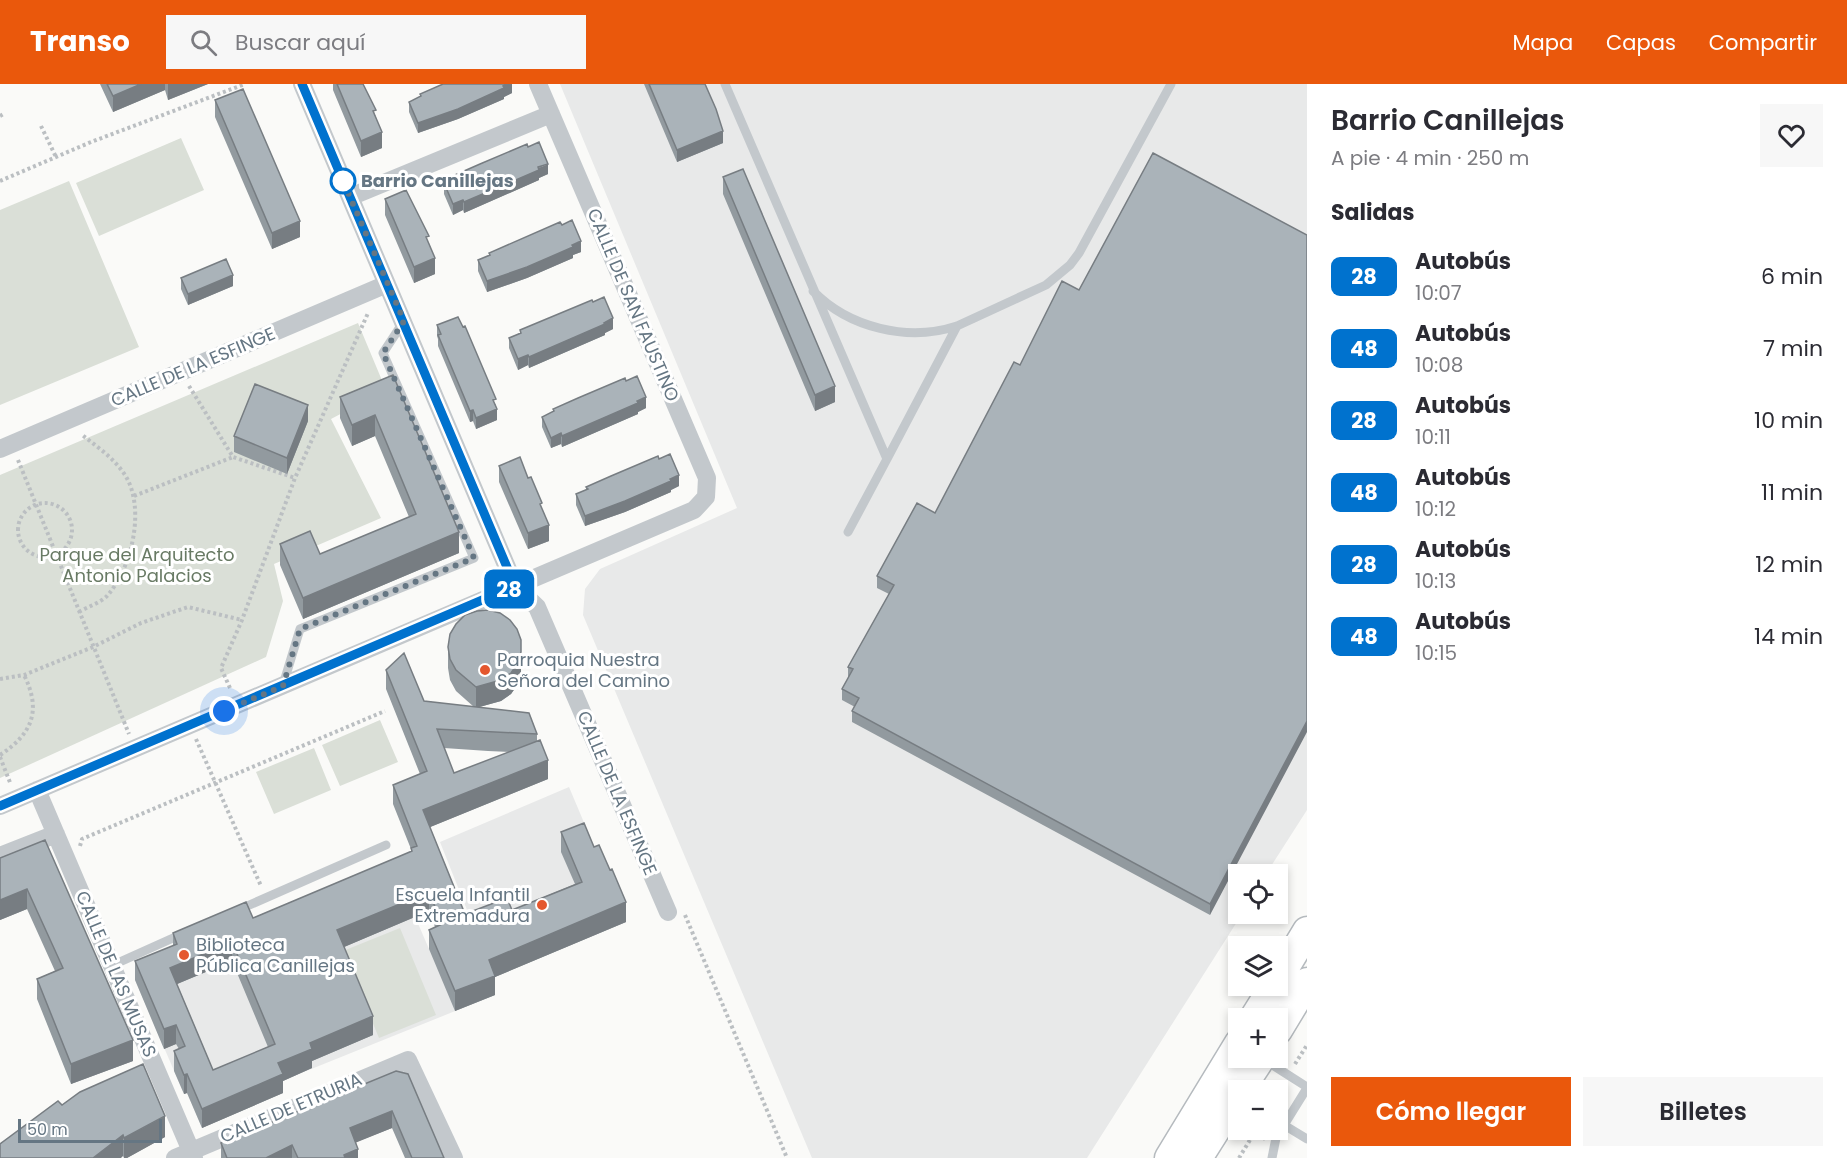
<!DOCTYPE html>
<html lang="es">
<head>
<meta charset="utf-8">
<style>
	body { margin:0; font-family:Poppins,sans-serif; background:#f7f7f7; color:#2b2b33; height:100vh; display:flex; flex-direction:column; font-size:22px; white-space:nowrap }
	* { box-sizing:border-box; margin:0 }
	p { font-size:20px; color:#7c7c81 }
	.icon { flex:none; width:33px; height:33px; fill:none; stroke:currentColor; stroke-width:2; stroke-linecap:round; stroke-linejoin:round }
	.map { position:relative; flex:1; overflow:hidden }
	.sheet { display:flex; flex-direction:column; background:#fff; width:540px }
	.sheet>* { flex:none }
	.badge { padding:0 12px; border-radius:9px; font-size:21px; line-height:39px }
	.fabs { position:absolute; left:1228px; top:780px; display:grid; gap:12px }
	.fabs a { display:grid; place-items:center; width:60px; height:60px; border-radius:0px; background:#fff; box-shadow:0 3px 9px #0003; font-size:30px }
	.scale { position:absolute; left:18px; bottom:15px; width:144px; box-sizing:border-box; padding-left:6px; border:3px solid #657683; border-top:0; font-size:16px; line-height:21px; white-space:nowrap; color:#657683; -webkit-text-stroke:4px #fff; paint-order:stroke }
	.you { position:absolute; width:30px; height:30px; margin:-15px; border:4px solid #fff; border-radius:50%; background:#1a73e8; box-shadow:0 0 0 9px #1a73e833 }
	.map>.badge { position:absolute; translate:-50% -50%; box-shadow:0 0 0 3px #fff }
	h2 { padding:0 24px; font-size:22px; line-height:54px }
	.round { display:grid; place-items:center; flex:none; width:63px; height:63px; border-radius:0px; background:#f7f7f7 }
	.head { display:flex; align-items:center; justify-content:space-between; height:102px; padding:0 24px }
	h1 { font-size:28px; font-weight:600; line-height:45px }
	.cta { display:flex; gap:12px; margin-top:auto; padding:12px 24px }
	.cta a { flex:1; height:69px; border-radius:0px; background:#ea580c; color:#fff; font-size:24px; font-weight:600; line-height:69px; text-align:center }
	.cta a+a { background:#f7f7f7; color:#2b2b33 }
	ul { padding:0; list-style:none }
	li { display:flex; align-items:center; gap:18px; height:72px; padding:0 24px }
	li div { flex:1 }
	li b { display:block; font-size:22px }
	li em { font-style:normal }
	li .badge { min-width:66px; font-weight:700; text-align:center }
	header { display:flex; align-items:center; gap:36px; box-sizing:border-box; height:84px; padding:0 30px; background:#ea580c; color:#fff }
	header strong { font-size:28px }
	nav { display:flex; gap:33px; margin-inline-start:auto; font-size:21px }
	.search { width:420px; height:54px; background:#f7f7f7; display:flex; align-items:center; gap:15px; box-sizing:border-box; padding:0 21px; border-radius:0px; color:#7c7c81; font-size:22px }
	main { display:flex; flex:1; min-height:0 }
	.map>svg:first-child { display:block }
	.built { fill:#e8e9e9 }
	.green { fill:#dadfd7 }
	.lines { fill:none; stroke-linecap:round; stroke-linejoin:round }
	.primary-casing { stroke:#b5babe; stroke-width:31 }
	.path { stroke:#bbbfc2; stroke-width:4; stroke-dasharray:3 3; stroke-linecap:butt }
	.service { stroke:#c3c8cc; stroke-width:9 }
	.minor { stroke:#c3c8cc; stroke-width:18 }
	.primary { stroke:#fff; stroke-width:28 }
	.wall { fill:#929a9f; fill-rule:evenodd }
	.shaded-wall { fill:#777d82 }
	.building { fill:#aab3b9; stroke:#777d82; stroke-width:1.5; fill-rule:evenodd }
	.line-casing { stroke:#fff; stroke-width:14 }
	.line { stroke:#0072ce; stroke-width:9 }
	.walk { stroke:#657683; stroke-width:6; stroke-dasharray:0 10.8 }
	.stop-dot { fill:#fff; stroke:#0072ce; stroke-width:3 }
	.poi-dot { fill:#e4572e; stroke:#fff; stroke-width:2 }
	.labels { text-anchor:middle; stroke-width:6; stroke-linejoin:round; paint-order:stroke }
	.stop-label { font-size:18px; font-weight:bold; fill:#657683; stroke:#fff; text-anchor:start }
	.street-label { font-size:18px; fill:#657683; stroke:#fff }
	.park-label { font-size:18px; fill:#687a64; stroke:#fff }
	.poi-label { font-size:18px; fill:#657683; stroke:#fff; text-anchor:start }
</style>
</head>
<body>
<header>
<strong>Transo</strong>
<div class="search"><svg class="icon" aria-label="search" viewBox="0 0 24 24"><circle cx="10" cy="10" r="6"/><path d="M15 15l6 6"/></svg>Buscar aquí</div>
<nav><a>Mapa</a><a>Capas</a><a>Compartir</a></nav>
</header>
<main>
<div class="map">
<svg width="1307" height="1074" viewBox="0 0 1307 1074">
	<rect width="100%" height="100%" fill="#fafaf8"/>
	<path class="built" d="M560,0h747v726l-41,64h-27v40h3l-155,244h-275l-229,-543 2,-26 15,-20 137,-61z
		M569,703l57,135 -137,57 6,16 -216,87 4,11 -81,35 -15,-35 -3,1 -49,-114 256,-119 38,88 46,-19 -35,-88z"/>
	<path class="green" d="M181,54l23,52 -105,46 -23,-53z
		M69,97l70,166 -139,58v-195z
		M358,239l28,67 -55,29 50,99 -107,46 9,37 -17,56 -266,121v-303z
		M380,636l18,42 -58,24 -18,-41z
		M314,664l17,42 -57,24 -18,-42z
		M400,844l36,87 -57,23 -36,-87z"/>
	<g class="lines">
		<g class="primary-casing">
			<path id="primary" d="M1278,895l29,-48
				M1254,934l20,-32
				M1278,946l29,-48
				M1240,1006l21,-32
				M1169,1074l70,-115
				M1198,1074l41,-65"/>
		</g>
		<path class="path" d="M0,32l5,-3
			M41,42l15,31
			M0,97l91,-39 154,-58
			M189,302l44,71 62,21
			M18,376l111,274
			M134,412l99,-39
			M18 446a27 27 0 1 1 54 0a27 27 0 1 1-54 0Z
			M79,528c8,-5 21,-9 28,-16 25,-28 39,-88 18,-121 -11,-17 -29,-29 -44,-41
			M0,595l24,-4 69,-28 48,-24 47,-16 54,13
			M230,604l-9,-20 21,-48 53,-142 73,-165
			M196,655l65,147
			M0,671c32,-21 42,-44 24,-80
			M0,673l11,28
			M80,762l2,-7 303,-128
			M685,831l102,243
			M1295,980l12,-19
			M1253,1050l12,5
			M1239,1074l17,-28"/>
		<path class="service" d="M725,0l162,375 -39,73
			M813,207c36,37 95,51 144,35l89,-41 24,-20 9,-12 92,-169
			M887,375l70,-133
			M283,601l17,-56 174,-71 -91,-205 21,-32
			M238,826l148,-65
			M113,881l69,-31
			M1263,975l44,28
			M1284,1041l23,14
			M1272,1074l4,-20 31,-50"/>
		<path class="minor" d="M302,0l213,502 22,21 131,305
			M350,113l201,-83
			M0,365l387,-165
			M37,706l157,368
			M0,722l694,-296 12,-13 1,-19 -169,-394
			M0,772l56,-22
			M175,1074l233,-98 46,98"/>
		<use href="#primary" class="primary"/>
	</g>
	<path class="wall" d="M100,0h108l-40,16 -3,-10 -52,22z
		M333,0h30l13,33 6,31 -21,9 -28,-67z
		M512,0v9l-8,4v2l-46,20 -40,14 -9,-21v-10l11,-5v-3z
		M644,0h61l18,59 -46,19z
		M215,16l85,137 -28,12 -57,-132z
		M528,63l20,27 -9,4v2l-75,33 -1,-3 -10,5 -9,-21v-11l11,-5v-3z
		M723,93l112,225 -20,9 -92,-217z
		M385,115l44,44 6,31 -21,9 -29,-68z
		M1307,151l-97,680 -358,-193v-11l3,-4 -13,-7v-11l6,-11v-11l41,-73 -12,-6v-12l58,-63 85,-148 59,-75z
		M581,168l-8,3v3l-46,20 -40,14 -9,-21v-11l11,-4v-3z
		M181,194l52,8 -45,19 -7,-16z
		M593,218l20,27 -8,4v2l-76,33 -1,-3 -10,5 -9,-22v-10l11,-5v-3z
		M437,241l59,80 1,15 -21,9 -3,-8 -3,1 -32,-76v-7l-1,-3z
		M393,291l66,178 -156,66 -23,-54v-21l40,10 89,-37 -34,-81 -23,10 -12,-28v-21z
		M646,324l-8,4v2l-76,33 -1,-3 -10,4 -9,-21v-10l11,-5v-3z
		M308,337l-21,53 -53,-22v-16z
		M499,382l43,43 7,32 -21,8 -29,-67z
		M679,402l-8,4v2l-46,20 -40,14 -9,-21v-11l10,-4v-3z
		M448,563l73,26 -3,11 -7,10 -10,7 -22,6 58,27v7l11,38 -118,48 35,87 47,-4 63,-26 -14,-32v-20l65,90 -131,55v18l-40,16 -26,-62v-19l6,-3 -6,-16 -85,36 29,88 -61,26v7l-29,13v12l-81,35 -15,-35 -3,1 -10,-23v-20l5,-2 -3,-5 -12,5 -29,-69v-19l38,-15v-13l80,-15 158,-66v-3l-18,-45v-19l27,-11 -34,-85v-19l38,31 50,6 -18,-16 -6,-11 -2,-12zM444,664l44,3 22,1 -56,21zM232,877l36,86 -55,23 -36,-86z
		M45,756l88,221 -62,23 -34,-85v-20l18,-8 -28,-62 -27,11v-62z
		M396,987l48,87h-39l-13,-30 -36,14 2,16h-137v-15z
		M62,1021l103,32 -38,21h-3l-1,-2z"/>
	<path class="shaded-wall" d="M141,0h24v6l-52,22v-16z
		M168,0h40l-40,16z
		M508,0h4v9l-8,4v2l-46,20 -40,14v-10z
		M723,47v12l-46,19v-12z
		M382,48v16l-21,9v-16z
		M548,80v10l-9,4v2l-75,33v-11z
		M463,116v10l-10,5v-11z
		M300,137v16l-28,12v-16z
		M581,157v11l-8,3v3l-46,20 -40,14v-11z
		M435,174v16l-21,9v-16z
		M233,191v11l-45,19v-11z
		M613,234v11l-8,4v2l-76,33v-11z
		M528,271v10l-10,5v-11z
		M835,302v16l-20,9v-16z
		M646,313v11l-8,4v2l-76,33v-11z
		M308,321v16l-21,53v-16z
		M497,325v11l-21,9v-11z
		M473,326v11l-3,1v-11z
		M375,331v21l-23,10v-21z
		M561,349v11l-10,4v-10z
		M679,391v11l-8,4v2l-46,20 -40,14v-10z
		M549,441v16l-21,8v-16z
		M459,448v21l-156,66v-21z
		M521,568v21l-3,11 -7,10 -10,7 -25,7v-21z
		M1307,637v11l-97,183v-11z
		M548,676v19l-125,51v-20z
		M27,805v20l-27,11v-20z
		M429,808v19l-92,39v-20z
		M626,818v20l-131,55v18l-40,16v-20l34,-31z
		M232,858v19l-62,26v-19z
		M373,932v19l-61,26v7l-29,13v12l-81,35v-19l76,-46 32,-20z
		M176,941v19l-12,5v-20z
		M133,956v21l-62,23v-20z
		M187,990v19l-3,1v-19z
		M392,1027v17l-42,17v-17z
		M165,1032v21l-38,21h-3v-20z
		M123,1051v21l-2,2h-28z
		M292,1061v13h-26z
		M358,1065v9h-14v-3z"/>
	<path class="building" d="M107,0h34l-28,12z
		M337,0h26l13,26 -3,1 9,21 -21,9z
		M443,0h65l-5,2 1,2 -46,21 -40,14 -9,-21 12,-6 -1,-2z
		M649,0h56l11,25 7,22 -46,19z
		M243,5l57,132 -28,12 -57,-133z
		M539,58l9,22 -10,3 1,3 -75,32 -1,-2 -10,4 -9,-21 12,-5 -1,-3 25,-11 47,-20 1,3z
		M1153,69l154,82v486l-97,183 -358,-193 7,-13 -17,-9 11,-20 -5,-2 46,-82 -17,-9 40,-73 18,10 79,-151 6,3 42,-84 17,9z
		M743,85l92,217 -20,9 -92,-218z
		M406,106l23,46 -3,1 9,21 -21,9 -29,-68z
		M572,136l9,21 -9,4 1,2 -46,20 -40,14 -9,-21 12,-5 -1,-2 71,-31 2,3z
		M226,175l7,16 -45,19 -7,-16z
		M604,213l9,21 -9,5 1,1 -76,33 -1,-2 -10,4 -9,-21 12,-5 -1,-3 72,-30 1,2z
		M458,233l5,10 2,-1 31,73 -3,1 4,9 -21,9 -3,-8 -3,1 -32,-76 3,-1 -4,-9z
		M393,291l66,157 -156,66 -23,-54 30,-13 10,23 96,-40 -41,-99 -23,10 -12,-28z
		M637,292l9,21 -9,4 1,2 -76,33 -1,-3 -10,5 -9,-21 12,-6 -1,-2 25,-11 47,-20 1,3z
		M255,300l53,21 -21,53 -53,-22z
		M670,370l9,21 -9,4 1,2 -46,20 -40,15 -9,-22 12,-5 -2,-2 25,-11 47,-20 1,3z
		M520,373l8,21 3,-1 11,26 -2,1 9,21 -21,8 -29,-67z
		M488,526l12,3 10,7 7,9 4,11v12l-3,11 -7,10 -10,7 -25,7 -20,-17 -6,-11 -2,-12 2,-13 6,-10 9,-9 12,-4z
		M404,569l20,48 105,12 8,21 -100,-5 17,44 86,-33 8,20 -125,50 42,104 42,-16 5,12 70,-28 -21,-50 23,-9 10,24 5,-2 11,25 2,-1 14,33 -137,58 6,16 -40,15 -26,-61 13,-6 -13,-32 -92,38 36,86 -63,27 2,6 -34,14 5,11 -81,35 -15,-35 -3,1 -10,-24 11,-5 -9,-21 -12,4 -29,-68 42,-17 -4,-11 73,-31 7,16 159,-67 -1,-3 6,-2 -24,-61 34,-14 -41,-101zM232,858l43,102 -62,26 -43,-102z
		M45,756l88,200 -62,24 -34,-85 26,-11 -36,-79 -27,11v-42z
		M143,980l22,52 -41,22 -1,-3 -30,23h-93v-14l58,-43 4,4 18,-13z
		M396,987l12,3 36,84h-32l-20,-47 -42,17 8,21 -14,6 1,3h-47l-6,-13 -26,13h-39l-6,-15z"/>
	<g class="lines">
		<g class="line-casing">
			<path id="line" d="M0,722l515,-220 -213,-502"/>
		</g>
		<use href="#line" class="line"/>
		<path class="walk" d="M224,627l59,-25 17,-57 174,-71 -91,-205 21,-32 -61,-140"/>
	</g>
	<circle class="stop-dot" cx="343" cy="97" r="12"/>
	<g class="poi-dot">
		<circle cx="485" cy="586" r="6"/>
		<circle cx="542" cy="821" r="6"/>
		<circle cx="184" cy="871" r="6"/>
	</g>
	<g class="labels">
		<g class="stop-label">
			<text x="361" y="103">Barrio Canillejas</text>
		</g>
		<g class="street-label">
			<text transform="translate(633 221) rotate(67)" y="6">CALLE DE SAN FAUSTINO</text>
			<text transform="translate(193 283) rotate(-23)" y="6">CALLE DE LA ESFINGE</text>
			<text transform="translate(617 709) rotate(67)" y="6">CALLE DE LA ESFINGE</text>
			<text transform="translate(116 890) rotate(67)" y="6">CALLE DE LAS MUSAS</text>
			<text transform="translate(291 1024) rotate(-23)" y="6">CALLE DE ETRURIA</text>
		</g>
		<g class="park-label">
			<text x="137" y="477">Parque del Arquitecto<tspan x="137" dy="21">Antonio Palacios</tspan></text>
		</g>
		<g class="poi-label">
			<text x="497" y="582">Parroquia Nuestra<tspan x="497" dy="21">Señora del Camino</tspan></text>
			<text x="530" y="817" text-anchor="end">Escuela Infantil<tspan x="530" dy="21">Extremadura</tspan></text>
			<text x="196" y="867">Biblioteca<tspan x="196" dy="21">Pública Canillejas</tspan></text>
		</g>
	</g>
</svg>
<div class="fabs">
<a><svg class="icon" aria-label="locate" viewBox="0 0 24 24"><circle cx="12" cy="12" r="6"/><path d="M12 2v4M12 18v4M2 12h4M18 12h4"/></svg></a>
<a><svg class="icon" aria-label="layers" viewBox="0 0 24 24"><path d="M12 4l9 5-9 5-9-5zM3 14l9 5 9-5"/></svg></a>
<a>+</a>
<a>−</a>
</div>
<div class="scale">50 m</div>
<div class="you" style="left:224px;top:627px"></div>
<b class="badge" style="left:509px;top:505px;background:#0072ce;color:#fff">28</b>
</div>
<section class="sheet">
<div class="head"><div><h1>Barrio Canillejas</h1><p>A pie · 4 min · 250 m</p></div><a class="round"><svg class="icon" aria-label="heart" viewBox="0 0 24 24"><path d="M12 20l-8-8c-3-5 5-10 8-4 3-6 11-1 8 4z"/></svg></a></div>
<h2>Salidas</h2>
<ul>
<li><span class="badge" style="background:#0072ce;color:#fff">28</span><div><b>Autobús</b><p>10:07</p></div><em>6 min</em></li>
<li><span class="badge" style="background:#0072ce;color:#fff">48</span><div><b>Autobús</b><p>10:08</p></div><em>7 min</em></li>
<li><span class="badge" style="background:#0072ce;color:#fff">28</span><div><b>Autobús</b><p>10:11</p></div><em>10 min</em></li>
<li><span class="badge" style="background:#0072ce;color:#fff">48</span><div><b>Autobús</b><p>10:12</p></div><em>11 min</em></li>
<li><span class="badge" style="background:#0072ce;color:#fff">28</span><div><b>Autobús</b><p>10:13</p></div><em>12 min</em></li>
<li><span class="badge" style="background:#0072ce;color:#fff">48</span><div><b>Autobús</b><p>10:15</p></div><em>14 min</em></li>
</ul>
<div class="cta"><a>Cómo llegar</a><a>Billetes</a></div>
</section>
</main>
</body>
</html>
